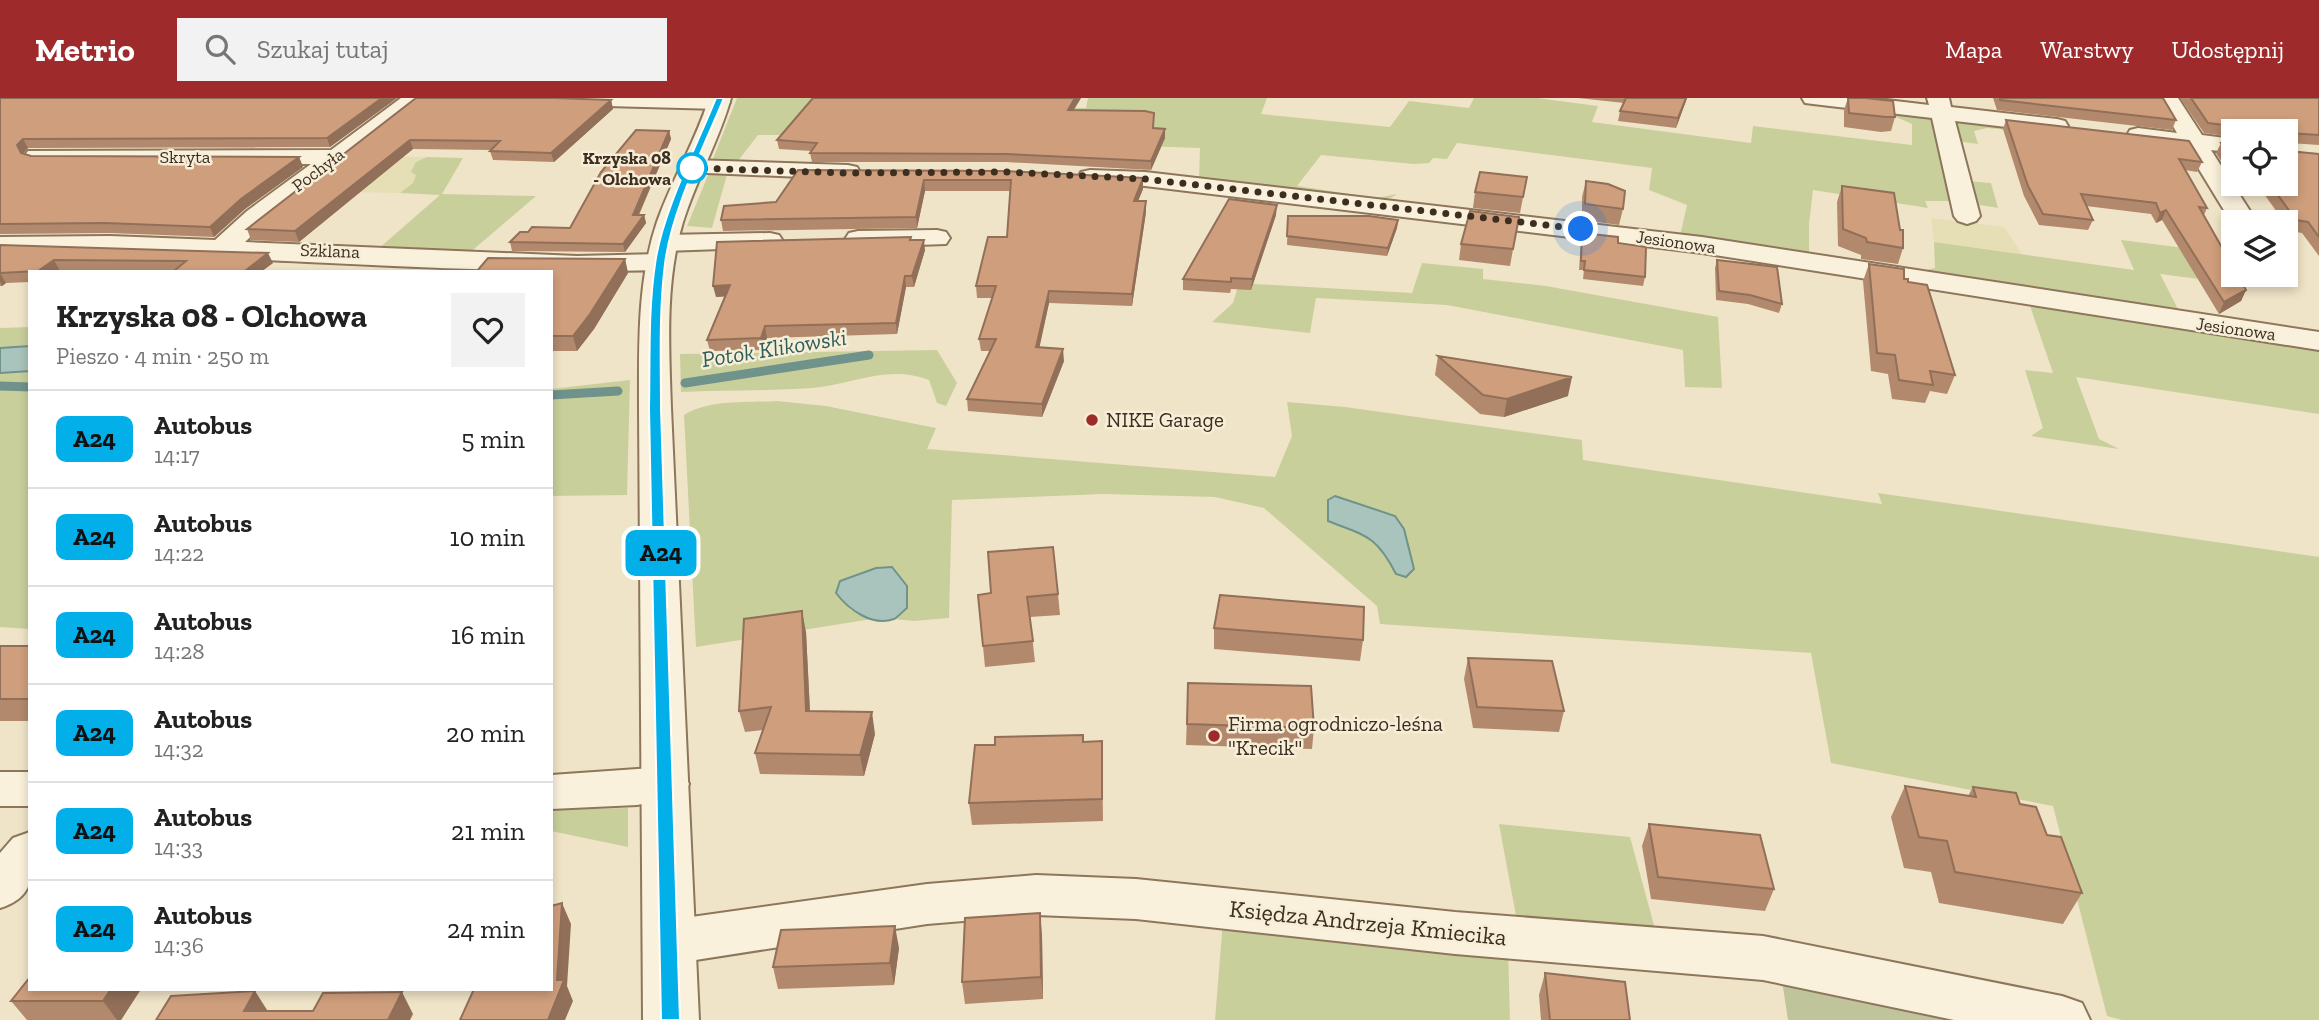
<!DOCTYPE html>
<html lang="pl">
<head>
<meta charset="utf-8">
<style>
	body { margin:0; font-family:"Zilla Slab",serif; background:#f2f2f2; color:#222; height:100vh; display:flex; flex-direction:column; font-size:26px; white-space:nowrap }
	* { box-sizing:border-box; margin:0 }
	p { font-size:23px; color:#767676 }
	.icon { flex:none; width:38px; height:38px; fill:none; stroke:currentColor; stroke-width:2; stroke-linecap:round; stroke-linejoin:round }
	.map { position:relative; flex:1; overflow:hidden }
	.sheet { position:absolute; left:28px; top:172px; width:525px; height:721px; display:flex; flex-direction:column; background:#fff; border-radius:0px; box-shadow:0 4px 10px #0003 }
	.sheet>* { flex:none }
	.badge { padding:0 14px; border-radius:10px; font-size:24px; line-height:46px }
	.controls { position:absolute; left:2221px; top:21px; display:grid; gap:14px }
	.controls a { display:grid; place-items:center; width:77px; height:77px; border-radius:0px; background:#fff; box-shadow:0 4px 10px #0003; font-size:35px }
	.you { position:absolute; width:35px; height:35px; margin:-18px; border:5px solid #fff; border-radius:50%; background:#1a73e8; box-shadow:0 0 0 10px #1a73e833 }
	.map>.badge { position:absolute; translate:-50% -50%; box-shadow:0 0 0 4px #fff }
	.round { display:grid; place-items:center; flex:none; width:74px; height:74px; border-radius:0px; background:#f2f2f2 }
	.head { display:flex; align-items:center; justify-content:space-between; height:119px; padding:0 28px }
	h1 { font-size:33px; font-weight:700; line-height:52px }
	ul { padding:0; list-style:none }
	li { display:flex; align-items:center; gap:21px; height:98px; padding:0 28px; border-top:2px solid #e0e0e0 }
	li div { flex:1 }
	li b { display:block; font-size:26px }
	li em { font-style:normal }
	li .badge { min-width:77px; font-weight:700; text-align:center }
	header { display:flex; align-items:center; gap:42px; box-sizing:border-box; height:98px; padding:0 35px; background:#9e2a2b; color:#fff }
	header strong { font-size:33px }
	nav { display:flex; gap:38px; margin-inline-start:auto; font-size:24px }
	.search { width:490px; height:63px; background:#f2f2f2; display:flex; align-items:center; gap:18px; box-sizing:border-box; padding:0 24px; border-radius:0px; color:#767676; font-size:26px }
	.map>svg:first-child { display:block }
	.farmland { fill:#e6deb5 }
	.green { fill:#c9cf9b; fill-rule:evenodd }
	.cemetery { fill:#bfc49a }
	.water { fill:#a9c4bc; stroke:#6f938a; stroke-width:2 }
	.lines { fill:none; stroke-linecap:round; stroke-linejoin:round }
	.stream { stroke:#6f938a; stroke-width:9 }
	.minor-casing { stroke:#8d765c; stroke-width:4 }
	.tertiary-casing { stroke:#8d765c; stroke-width:4 }
	.minor { fill:#faf1dc; fill-rule:evenodd }
	.tertiary { fill:#faf1dc; fill-rule:evenodd }
	.wall { fill:#b2896c }
	.shaded-wall { fill:#916f58 }
	.building { fill:#cf9f7d; stroke:#916f58; stroke-width:2 }
	.line { fill:#03afe9; stroke:#fff; stroke-width:2 }
	.walk { stroke:#3d2e20; stroke-width:7; stroke-dasharray:0 12.6 }
	.stop-dot { fill:#fff; stroke:#03afe9; stroke-width:3.5 }
	.poi-dot { fill:#9e2a2b; stroke:#f7eed8; stroke-width:2.5 }
	.labels { text-anchor:middle; stroke-width:5; stroke-linejoin:round; paint-order:stroke }
	.far-street-label { font-size:18px; fill:#3d2e20; stroke:#f7eed8 }
	.far-stop-label { font-size:18px; font-weight:bold; fill:#3d2e20; stroke:#f7eed8; text-anchor:end }
	.poi-label { font-size:21px; fill:#3d2e20; stroke:#f7eed8; text-anchor:start }
	.water-label { font-size:23px; font-style:italic; fill:#2f5d5a; stroke:#f7eed8 }
	.near-street-label { font-size:24px; fill:#3d2e20; stroke:#f7eed8 }
</style>
</head>
<body>
<header>
<strong>Metrio</strong>
<div class="search"><svg class="icon" aria-label="search" viewBox="0 0 24 24"><circle cx="10" cy="10" r="6"/><path d="M15 15l6 6"/></svg>Szukaj tutaj</div>
<nav><a>Mapa</a><a>Warstwy</a><a>Udostępnij</a></nav>
</header>
<div class="map">
<svg width="2319" height="922" viewBox="0 0 2319 922">
	<rect width="100%" height="100%" fill="#f0e4c8"/>
	<path class="farmland" d="M346,58l81,1 -11,5v13l-3,8 -13,10 -102,-2z
		M1931,120l73,9 18,27 -88,-12z"/>
	<path class="green" d="M737,0h83l-26,37h-36l-24,31 -23,-2z
		M1088,0h179l-6,16 129,13 19,-26 60,7 5,-10h63l61,8 -6,16 159,21 2,-17 159,19v-21l-18,-8 -3,-6 31,5 9,4 22,77 -3,5h-25l3,7 -115,-18 -4,34v32l-129,-20 7,-31 -38,-15 3,-22 -195,-25 -10,16 -14,-1 -4,5 -16,1 -92,-9 -24,31 80,12 20,-4c-9,8 -23,5 -34,5l-164,-17 1,-34 -89,-3 -160,-36 135,-1z
		M1966,22l83,14 -62,-6 -13,3 4,13 -22,-3 -5,-16 5,-4z
		M427,59l36,1 -21,36 94,2 -69,59 -90,-5 63,-55 -40,-2 13,-10 3,-8 -5,-3 5,-10z
		M728,73l-16,57 -25,-2 22,-53z
		M1967,83l24,2 7,25 -24,-4z
		M2121,142l112,14v21h21l7,12 -101,-13 22,43 -267,-45 20,-4 -1,-26 200,28z
		M1422,165l61,6v10l63,7 172,31 4,71 -37,-1 -2,-37 -236,-45 -131,-7 -6,35 -98,-11 21,-19 6,-20 173,10z
		M2028,202l291,43v71l-243,-37 23,62 20,10 -88,-13 12,-8 -18,-58 28,3z
		M30,229v19l-30,2v-20z
		M937,252l20,33 -11,23 -9,-3 -8,-23c-40,-16 -76,4 -117,8 -44,3 -88,2 -131,4l-1,-38z
		M30,273v258l-30,-2v-254z
		M630,282l-3,115 -76,1v-107z
		M777,303l49,5 110,22 -9,21 348,28 17,-41 -5,-34 58,5 237,33 1,20 299,44 -4,-11 441,64v463h-197l-15,-4 -54,-210 -222,-43 -20,-110 -431,-29 -3,-18 -113,-98 -49,-11 -111,-3 -152,6 -3,118 -35,3 -21,-2 14,-11 -58,1 23,10 -176,28 -12,-232c25,-16 64,-12 93,-14zM1335,398l41,13 8,41 -22,-18 -34,-11z
		M628,710v39l-77,-16v-21z
		M1499,726l131,13 25,92 -138,-8z
		M1223,823l285,27 2,72h-295z"/>
	<path class="cemetery" d="M1781,876l213,46h-206z"/>
	<path class="water" d="M30,248v25l-30,2v-25z
		M1335,398l60,20 9,13 10,40 -8,8 -10,-3c-20,-39 -30,-38 -68,-53v-21z
		M892,469l15,19v22c-4,3 -9,9 -13,11 -22,8 -46,-10 -58,-26l4,-12 36,-13z"/>
	<g class="lines">
		<path class="stream" d="M685,285l184,-28
			M0,288l30,1
			M551,297l67,-4"/>
		<g class="minor-casing">
			<path id="minor" d="M401,0h25l-161,125 -20,19 332,14 83,-2 10,2 4,6 -4,6 -10,2c-220,6 -440,-19 -660,-17v-16l110,-1 105,4 32,-29 64,-47 -275,-1 -8,-2 -4,-5 4,-5 303,-1z
				M520,0h207l3,4 -3,5 -8,2 -188,-5 -8,-1z
				M1802,0h68l59,7 -2,-7h22l2,9 106,12 8,2 3,5 -3,5 -8,2 -102,-12 25,95 -4,5 -9,3 -9,-3 -4,-5 -22,-98 -119,-14 -8,-1z
				M2156,0h22l24,37 31,4v14l-22,-3 46,72h-24v3l-47,-77 -56,-8 -3,-5 3,-5 8,-2 39,5z
				M693,62l155,5 9,2 3,5 -3,5 -9,2 -164,-7 -3,-5 3,-5z
				M1090,72l55,2 557,65 617,95v18l-617,-97 -557,-67 -64,-4 -3,-5 3,-5z
				M937,132l9,2 4,6 -4,6 -88,3 -9,-2 -4,-6 4,-6 9,-2z
				M770,135l9,2 4,6 -4,6 -114,4 -10,-2 -3,-6 3,-6 10,-2z
				M666,669l17,5 6,12 -6,12 -46,9 -86,4v-34z
				M0,674h30v34h-30z
				M30,734c0,36 11,63 -30,76v-55l13,-15z
				M1036,777l100,4 319,33 308,24 299,60 20,7 8,17h-136l-191,-40 -308,-26 -319,-35 -100,-4 -109,9 -257,40 -19,-7 -7,-15 7,-15 19,-7 257,-36z"/>
		</g>
		<g class="tertiary-casing">
			<path id="tertiary" d="M709,0h22c-12,43 -35,82 -48,124 -18,60 -14,124 -12,186l28,612h-56l-4,-612c0,-62 -2,-127 18,-186 15,-43 39,-81 52,-124z"/>
		</g>
		<use href="#minor" class="minor"/>
		<use href="#tertiary" class="tertiary"/>
	</g>
	<path class="wall" d="M0,0h397l-67,49 -302,1 -5,6 8,2 268,1 4,10 -58,42 -31,28 -104,-4 -110,1z
		M416,0l195,2 2,9 -59,53 -61,-2 -3,-9 1,-1 -78,-1 -114,93 -48,-2 -4,-11z
		M813,0h268l-7,12 80,3 -1,15 12,10 -14,32 -145,-8h-194l-2,-9 2,-2 -33,-2 -2,-9z
		M1578,0h109l-11,30 -58,-7 2,-10 4,-8z
		M1848,0h17l30,19 -4,14 -10,1 -37,-5v-17z
		M1993,0h170l13,22 -4,10 -175,-20z
		M2180,0h139v47l-30,-2v8l30,3v102l-17,-23 -11,-2 -5,-9h-2l-27,-38h29v-53h-53v6l-29,-4z
		M2006,22l196,42 -5,10 -12,-2 22,38 -3,7 42,75 -5,11 -22,13 -57,-94 -6,3 -5,-9 -65,-8 7,14 -5,10 -49,-5 -15,-29 -21,-67z
		M669,33l2,8 -32,76h5l2,8 -21,29 -113,-1 -2,-9 18,-10 42,-4z
		M2221,45l12,1v31h-3l-14,-22z
		M798,72l345,8v11l-5,12h8v11l-14,94 -83,-3 -10,44 25,14 -22,56 -74,-6 -1,-12 23,-48h-9l-2,-12 13,-41h-15l-1,-12 31,-49 3,-46h-85l-8,37 -194,3 -2,-11 55,-18z
		M1527,79l-7,36 -47,-5 2,-16z
		M1586,83l37,28 -4,16 -37,-5v-23z
		M1842,88l61,62 -5,16 -37,-5v-4l-23,-9 -1,-44z
		M1276,117l-25,75 -20,-1 -1,4 -47,-3v-11z
		M1288,118l110,4 -1,8 -10,28 -100,-11z
		M1519,119l-9,49 -51,-6 2,-16z
		M1582,135l36,10 27,34 -2,9 -60,-7 1,-9h-5l2,-29z
		M912,142l13,10 -11,37h-8l-9,47 -130,4 -4,12 -53,1 -3,-11 18,-44 -9,1z
		M0,147l273,18 -11,8h-232v11l-24,1 -4,3h-2z
		M625,161l3,14 -34,56 -17,22h-26v-80z
		M1717,162l65,44 -3,9 -31,-9 -32,-4 -1,-32z
		M1869,166l35,15 4,3 47,93 -8,19 -17,-3 -5,12 -33,-4 -4,-25 -17,-3 -8,-90z
		M1438,258l130,40 -64,21 -24,-3 -45,-39z
		M991,495l67,1 2,21 -30,2 5,45 -50,5 -7,-72z
		M1214,530l149,12 -3,21 -146,-12z
		M806,534l4,79 65,23 -11,42 -104,-2 -5,-21 8,-23 -18,2 -6,-21z
		M0,548h30v75h-30z
		M1468,560l96,53 -5,21 -86,-4 -9,-49z
		M1188,585l126,45 -2,21 -126,-4z
		M1083,637l1,7 18,-1 1,80 -131,4 -3,-22 26,-58z
		M1905,688l63,10 5,-9 47,17 27,31 35,58 -19,31 -124,-21 -8,-31 -27,-4 -13,-51z
		M1649,726l125,65 -9,22 -114,-12 -9,-53z
		M1042,837l1,64 -78,5 -3,-22z
		M899,850l-5,37 -116,4 -5,-22z
		M1545,875l85,47h-89l-2,-25z
		M30,891h111l-20,31h-94l-16,-19z"/>
	<path class="shaded-wall" d="M382,0h15l-67,49 -3,-9z
		M1075,0h6l-13,20v-8z
		M1686,0h1l-11,30 2,-10z
		M611,2l2,9 -59,53 -3,-9z
		M1165,31v9l-14,32v-9z
		M669,33l2,8 -36,84 -2,-8z
		M23,41l5,9 -6,6 -5,-9z
		M410,42l3,9 -114,93 -4,-11z
		M299,59l4,10 -58,42 -31,28 -4,-10 31,-28z
		M1143,80v11l-9,22v-10z
		M924,82l1,11 -8,37 -1,-11z
		M1146,103v11l-14,94v-12z
		M1277,107l-1,10 -25,75 1,-11z
		M2166,112l-4,10 -6,3 4,-10z
		M644,117l2,8 -21,29 -2,-8z
		M1398,122l-1,8 -10,28 1,-8z
		M924,142l1,10 -11,37 -2,-11z
		M268,155l5,10 -11,8h-17z
		M625,161l3,14 -34,56 -17,22 -4,-15z
		M54,162l6,11h-22z
		M0,175l6,10 -4,3 -2,-5z
		M905,178l1,11 -9,47 -1,-11z
		M730,187l2,11 -16,1 -3,-11z
		M2246,192l-5,11 -22,13 5,-12z
		M1049,193v12l-12,56 -1,-12z
		M765,228l2,12 -4,12 -2,-12z
		M1063,251l1,12 -22,56v-13z
		M1572,279l-4,19 -64,21 3,-18z
		M802,513l4,21 5,101 -5,-22z
		M872,614l3,22 -11,42 -4,-21z
		M562,805l9,21 -4,62 6,15 -8,19h-17l9,-40z
		M1040,815l2,22 1,64 -2,-22z
		M895,828l4,22 -5,37 -4,-22z
		M111,891h30l-20,31h-4l-14,-19z
		M255,893l14,22 -25,-2z
		M402,894l11,22 -3,6h-22z"/>
	<path class="building" d="M0,0h382l-55,40 -304,1 -6,6 4,8 10,3 268,1 -58,42 -31,28 -105,-4 -105,1z
		M416,0h139l56,2 -60,53 -61,-2 10,-10 -90,-1 -115,91 -48,-2z
		M813,0h262l-7,12 77,1 9,2 -1,15 12,1 -14,32 -145,-7 -196,-1 7,-10 -40,-3z
		M1626,0h60l-8,20 -58,-7z
		M1848,0h17l28,3 2,16h-9l-37,-4z
		M2000,0h163l13,22 -176,-20z
		M2191,0h128v37l-30,-2v18l30,3v83l-11,-15 -12,-2 -26,-36h16v-53h-46v-4l-32,-4z
		M2006,22l183,21 13,21 -23,-3 28,49 -8,-1 34,60v8h5l8,15 -22,12 -58,-92 -6,3 -4,-10 -75,-9 12,26 -50,-6 -15,-28z
		M636,32l33,1 -36,84h11l-21,29 -113,-2 10,-10h8l4,-5 38,1 31,-56z
		M2221,45l12,1v18z
		M798,72l207,1 138,7 -9,23h12l-14,93 -83,-3 -13,56 27,2 -21,55 -75,-5 29,-60h-17l17,-53h-20l12,-49h19l4,-57h-87l-8,37 -195,3 3,-14 52,-4z
		M1480,74l47,5 -4,20 -48,-5z
		M1586,83l22,3 17,7 -2,18 -38,-5z
		M1842,88l52,7 6,37h3v18l-36,-6 -1,-4 -23,-9z
		M1229,101l48,6 -25,74 -21,-1v4l-48,-3z
		M1470,113l49,6 -6,32 -52,-5z
		M1288,118h81l29,4 -10,28 -101,-12z
		M1582,135l36,4v6l28,4 -1,30 -61,-7 1,-9h-4z
		M911,139l-1,3h14l-12,36h-7l-9,47 -131,3 -4,12 -54,2 23,-55 -17,1 4,-44z
		M0,147l268,8 -23,18h-71l12,-10 -132,-1 -16,11 -38,2z
		M488,160l137,1 -35,55 -17,22h-22v-65h-74z
		M1717,162l60,7 5,37 -32,-9 -31,-4z
		M1869,166l35,5v10h4v3l19,3 28,90 -25,-4 3,14 -34,-5 -4,-25 -18,-2z
		M1438,258l134,21 -65,22 -24,-4z
		M1053,449l5,47 -31,3 6,44 -50,5 -5,-51 13,-2 -3,-41z
		M1220,497l144,12 -1,33 -149,-12z
		M802,513l4,100 66,1 -12,43 -105,-2 16,-46 -32,4 5,-92z
		M0,548h30v51l-2,2h-28z
		M1468,560l84,3 12,50 -87,-4z
		M1188,585l123,3 3,42 -127,-4z
		M1083,637v7l19,-1v58l-133,4 6,-58h20v-8z
		M1905,688l71,11 -3,-10 43,6 4,11 16,3 11,28 14,2 21,56 -127,-21 -8,-31 -28,-4z
		M1649,726l111,11 14,54 -116,-12z
		M562,805l-5,77h7l-16,40h-88l14,-31h77v-83z
		M1040,815l1,64 -79,5 3,-64z
		M895,828l-5,37 -117,4 8,-37z
		M1545,875l80,9 5,38h-80z
		M30,879v12h81l-8,12h-92z
		M255,893l-11,20h69l10,-18 79,-1 -14,28h-232l15,-24z"/>
	<path class="line" d="M716,0h8c-20,49 -53,114 -59,166 -6,48 -4,96 -4,144l19,612h-19l-12,-612c1,-48 -1,-97 6,-144 7,-52 41,-116 61,-166z"/>
	<g class="lines">
		<path class="walk" d="M692,70l153,5 161,-1 139,7 436,50"/>
	</g>
	<circle class="stop-dot" cx="692" cy="70" r="14"/>
	<g class="poi-dot">
		<circle cx="1092" cy="322" r="7"/>
		<circle cx="1214" cy="638" r="7"/>
	</g>
	<g class="labels">
		<g class="far-street-label">
			<text x="185" y="65">Skryta</text>
			<text transform="translate(318 72) rotate(-37)" y="6">Pochyła</text>
			<text transform="translate(1676 144) rotate(8)" y="6">Jesionowa</text>
			<text transform="translate(330 153) rotate(2)" y="6">Szklana</text>
			<text transform="translate(2236 231) rotate(8)" y="6">Jesionowa</text>
		</g>
		<g class="far-stop-label">
			<text x="671" y="66">Krzyska 08<tspan x="671" dy="21">- Olchowa</tspan></text>
		</g>
		<g class="poi-label">
			<text x="1106" y="329">NIKE Garage</text>
			<text x="1228" y="633">Firma ogrodniczo-leśna<tspan x="1228" dy="24">"Krecik"</tspan></text>
		</g>
		<g class="water-label">
			<text transform="translate(774 250) rotate(-9)" y="8">Potok Klikowski</text>
		</g>
		<g class="near-street-label">
			<text transform="translate(1368 825) rotate(6)" y="8">Księdza Andrzeja Kmiecika</text>
		</g>
	</g>
</svg>
<div class="controls">
<a><svg class="icon" aria-label="locate" viewBox="0 0 24 24"><circle cx="12" cy="12" r="6"/><path d="M12 2v4M12 18v4M2 12h4M18 12h4"/></svg></a>
<a><svg class="icon" aria-label="layers" viewBox="0 0 24 24"><path d="M12 4l9 5-9 5-9-5zM3 14l9 5 9-5"/></svg></a>
</div>
<div class="you" style="left:1581px;top:131px"></div>
<b class="badge" style="left:661px;top:455px;background:#03afe9;color:#111">A24</b>
<section class="sheet">
<div class="head"><div><h1>Krzyska 08 - Olchowa</h1><p>Pieszo · 4 min · 250 m</p></div><a class="round"><svg class="icon" aria-label="heart" viewBox="0 0 24 24"><path d="M12 20l-8-8c-3-5 5-10 8-4 3-6 11-1 8 4z"/></svg></a></div>
<ul>
<li><span class="badge" style="background:#03afe9;color:#111">A24</span><div><b>Autobus</b><p>14:17</p></div><em>5 min</em></li>
<li><span class="badge" style="background:#03afe9;color:#111">A24</span><div><b>Autobus</b><p>14:22</p></div><em>10 min</em></li>
<li><span class="badge" style="background:#03afe9;color:#111">A24</span><div><b>Autobus</b><p>14:28</p></div><em>16 min</em></li>
<li><span class="badge" style="background:#03afe9;color:#111">A24</span><div><b>Autobus</b><p>14:32</p></div><em>20 min</em></li>
<li><span class="badge" style="background:#03afe9;color:#111">A24</span><div><b>Autobus</b><p>14:33</p></div><em>21 min</em></li>
<li><span class="badge" style="background:#03afe9;color:#111">A24</span><div><b>Autobus</b><p>14:36</p></div><em>24 min</em></li>
</ul>
</section>
</div>
</body>
</html>
